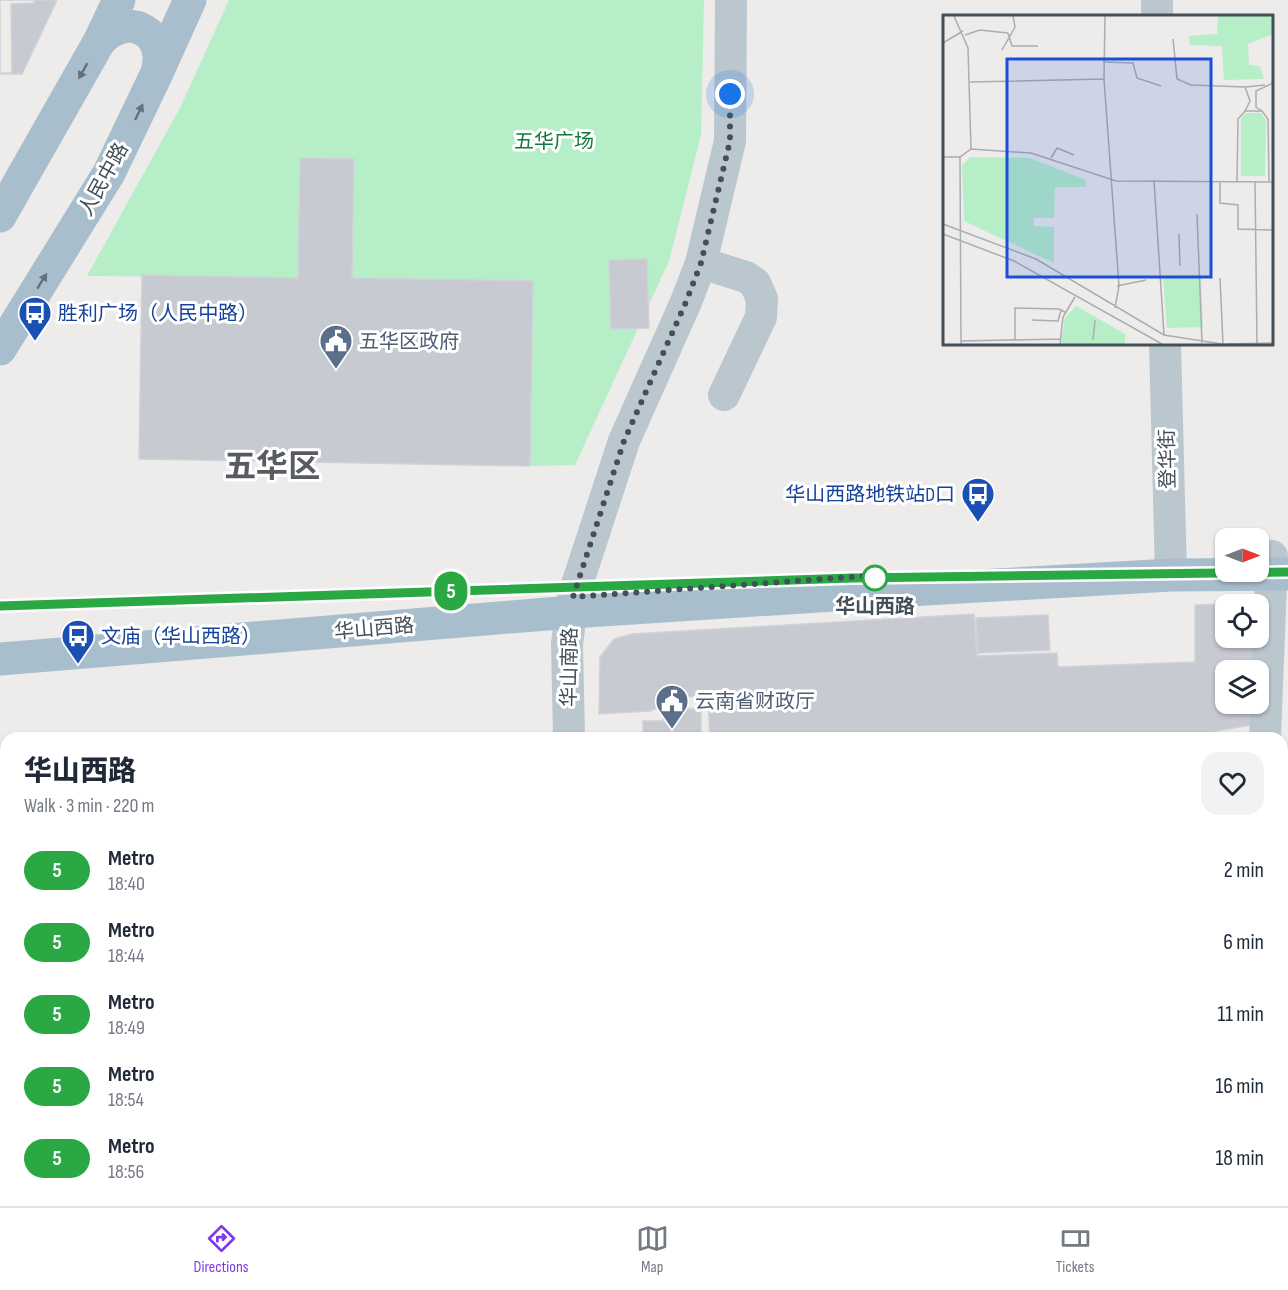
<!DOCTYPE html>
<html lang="en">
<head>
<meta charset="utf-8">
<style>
	body { margin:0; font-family:"Sofia Sans Condensed","Noto Sans SC",sans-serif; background:#f2f2f3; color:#1f2937; height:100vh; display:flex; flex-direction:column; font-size:22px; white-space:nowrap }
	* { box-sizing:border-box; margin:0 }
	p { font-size:20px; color:#747a83 }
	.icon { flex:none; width:33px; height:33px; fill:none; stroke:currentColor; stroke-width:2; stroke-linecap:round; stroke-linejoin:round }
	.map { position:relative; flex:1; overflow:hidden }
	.details { position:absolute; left:0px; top:732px; width:1288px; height:474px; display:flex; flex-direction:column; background:#fff; border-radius:18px 18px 0 0; box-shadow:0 2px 4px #0004 }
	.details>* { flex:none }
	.badge { padding:0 12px; border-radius:20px; font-size:21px; line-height:39px }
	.needle { width:39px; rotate:90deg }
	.fabs { position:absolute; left:1215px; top:528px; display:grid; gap:12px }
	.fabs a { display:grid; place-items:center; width:54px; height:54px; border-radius:12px; background:#fff; box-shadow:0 2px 4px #0004; font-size:30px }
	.you { position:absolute; width:30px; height:30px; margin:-15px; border:4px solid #fff; border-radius:50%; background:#1a73e8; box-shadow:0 0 0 9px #1a73e833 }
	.map>.badge { position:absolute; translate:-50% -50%; box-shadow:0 0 0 3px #fff }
	.round { display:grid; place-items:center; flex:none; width:63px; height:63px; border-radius:18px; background:#f2f2f3 }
	.summary { display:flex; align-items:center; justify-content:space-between; height:102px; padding:0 24px }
	h1 { font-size:28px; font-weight:800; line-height:45px }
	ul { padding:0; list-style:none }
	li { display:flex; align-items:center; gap:18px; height:72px; padding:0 24px }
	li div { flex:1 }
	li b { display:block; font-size:22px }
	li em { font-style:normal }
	li .badge { min-width:66px; font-weight:700; text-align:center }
	.dock { display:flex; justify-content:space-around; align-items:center; height:84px; border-top:2px solid #e0e1e3; background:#fff; font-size:16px; color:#747a83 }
	.dock a { display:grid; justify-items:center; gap:3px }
	.dock .selected { color:#7c3aed }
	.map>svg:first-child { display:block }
	.green { fill:#b6efc7 }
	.building { fill:#c7cad0; stroke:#cfd2d7; stroke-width:1.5; fill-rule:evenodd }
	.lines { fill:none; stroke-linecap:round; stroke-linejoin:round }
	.minor { stroke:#bbc7ce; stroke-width:32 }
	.major { stroke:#a9becc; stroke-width:33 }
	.oneway { fill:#62717c }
	.line-casing { stroke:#fff; stroke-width:14 }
	.line { stroke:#2aa844; stroke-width:9 }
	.walk { stroke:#435059; stroke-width:6; stroke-dasharray:0 10.8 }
	.stop-dot { fill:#fff; stroke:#2aa844; stroke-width:3 }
	.labels { text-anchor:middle; stroke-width:6; stroke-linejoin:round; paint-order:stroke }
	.park-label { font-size:20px; fill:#137a3e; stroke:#fff }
	.street-label { font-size:20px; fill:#435059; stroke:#fff }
	.transit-label { font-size:20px; fill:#164399; stroke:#fff; text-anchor:start }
	.service-label { font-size:20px; fill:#4e5e75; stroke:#fff; text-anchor:start }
	.stop-label { font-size:20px; font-weight:bold; fill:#435059; stroke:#fff }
	.town-label { font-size:32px; font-weight:bold; fill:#585c60; stroke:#fff }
	.inset-road { fill:none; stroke:#aaadb1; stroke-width:1.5 }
	.view { fill:#1d4ed8; fill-opacity:0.15; stroke:#1d4ed8; stroke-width:3 }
	.inset-edge { fill:none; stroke:#435059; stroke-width:3 }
</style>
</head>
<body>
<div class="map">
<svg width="1288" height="1206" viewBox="0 0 1288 1206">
	<rect width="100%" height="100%" fill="#eeebeb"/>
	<path class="green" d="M229,0h475l-3,135 -32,126 -94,204 -45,1 3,-185 -181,-3 2,-119 -54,-1 -2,120 -211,-2 93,-168z
		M0,924h6v221h-6z"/>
	<path class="building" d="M0,0h57l-35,74h-22z
		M0,0h34v3l-23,1 1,69h-12z
		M300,158l54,1 -2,119 181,3 -3,185 -391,-7 3,-184 156,3z
		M647,259l2,69 -38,1 -2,-69z
		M1265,603l-5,120 -80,15h-470l-2,-42 -24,1 -34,14 -51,3 1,-57 14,-18 18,-5 342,-20 3,42 80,-3 1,14 137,-5v-57zM1226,604h32v34h-32zM1226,670h32v34h-32z
		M1048,615l2,35 -72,3 -2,-35z
		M663,709h38v29h-58v-17h20z
		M1282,1081h6v125h-49v-6h43z
		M128,1200h63v6h-62z
		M370,1200h80v4h-80z"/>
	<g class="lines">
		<path class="minor" d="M1157,0v16
			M701,263l45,14 9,6 7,16 -1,18 -37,78
			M1165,344l6,231
			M569,738l-2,-94 6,-47 51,-156 62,-139 15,-39 29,-122 1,-141
			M1265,738l7,-182
			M0,913h6
			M1282,988h6
			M0,1023h6
			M0,1132l6,-1
			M565,1206v-6
			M1130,1206v-6"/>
		<path class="major" d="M99,42c29,-34 72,-8 57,33
			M0,216l99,-174 20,-42
			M0,349l109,-176 47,-98 34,-75
			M0,659l571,-47 355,-23 245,-14 117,-1"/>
	</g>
	<defs><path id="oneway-solid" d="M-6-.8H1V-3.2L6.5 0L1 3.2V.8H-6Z" transform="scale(1.5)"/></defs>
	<g class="oneway">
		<use href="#oneway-solid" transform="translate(83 71) rotate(119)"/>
		<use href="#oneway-solid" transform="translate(139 112) rotate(-64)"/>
		<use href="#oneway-solid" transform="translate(42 281) rotate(-58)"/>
	</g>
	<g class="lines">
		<g class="line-casing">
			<path id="line" d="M0,606l853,-28 435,-6"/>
		</g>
		<use href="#line" class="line"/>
		<path class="walk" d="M730,94v47l-29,122 -15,39 -62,139 -51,156 306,-22 -4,3"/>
	</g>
	<defs>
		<g id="bus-pin" transform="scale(1.725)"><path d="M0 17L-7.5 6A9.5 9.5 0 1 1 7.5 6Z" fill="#1a4fb4" stroke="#fff"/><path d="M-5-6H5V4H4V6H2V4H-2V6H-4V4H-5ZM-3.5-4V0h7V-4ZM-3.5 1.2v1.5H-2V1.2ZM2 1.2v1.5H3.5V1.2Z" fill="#fff"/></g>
		<g id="civic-pin" transform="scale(1.725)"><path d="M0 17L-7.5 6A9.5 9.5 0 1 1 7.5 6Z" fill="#5c6f8a" stroke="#fff"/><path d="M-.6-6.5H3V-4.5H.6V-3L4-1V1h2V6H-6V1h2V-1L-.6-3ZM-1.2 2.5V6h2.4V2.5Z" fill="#fff"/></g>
	</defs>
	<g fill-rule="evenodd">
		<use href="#bus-pin" x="35" y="313"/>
		<use href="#civic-pin" x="336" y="341"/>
		<use href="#bus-pin" x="978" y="494"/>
		<use href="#bus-pin" x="78" y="636"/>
		<use href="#civic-pin" x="672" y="701"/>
	</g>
	<circle class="stop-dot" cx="875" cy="578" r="12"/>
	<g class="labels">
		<g class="park-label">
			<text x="554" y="148">五华广场</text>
		</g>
		<g class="street-label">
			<text transform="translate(103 179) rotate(-61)" y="7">人民中路</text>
			<text transform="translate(1167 459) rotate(-91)" y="7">登华街</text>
			<text transform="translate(374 628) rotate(-5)" y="7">华山西路</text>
			<text transform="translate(569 667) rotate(-89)" y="7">华山南路</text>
		</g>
		<g class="transit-label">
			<text x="58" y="320">胜利广场（人民中路）</text>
			<text x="955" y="501" text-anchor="end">华山西路地铁站D口</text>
			<text x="101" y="643">文庙（华山西路）</text>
		</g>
		<g class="service-label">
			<text x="359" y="348">五华区政府</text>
			<text x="695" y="708">云南省财政厅</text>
		</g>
		<g class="stop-label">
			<text x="875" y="613">华山西路</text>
		</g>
		<g class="town-label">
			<text x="272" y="477">五华区</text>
		</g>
	</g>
	<g transform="translate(943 15)">
		<rect width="330" height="330" fill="#eeebeb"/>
		<path d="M275,1h54l1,18 -25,10 1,21 11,1 4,13 -40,1 -2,-34 -32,-1 -1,-9 28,-2zM302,98h16l5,7 -1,56h-24v-57zM27,142l60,1 56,22v7h-31l-1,31h-20v8l20,1v36l-90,-42 -2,-56zM258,260l2,52 -36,1 -4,-52zM133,291l49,28v10h-64l4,-26z" fill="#b6efc7"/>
		<path class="inset-road" d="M11,1l14,32 3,101M162,1l-1,63 15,207 -4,22M65,18l4,13h26M22,20l15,-5 28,3M230,24l4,40 14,6 54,2 5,14 -5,10M0,28l20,-12M59,35l13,-23 -2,-11M160,47l30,1 4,15 24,8M27,67l134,-3M302,72l20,-2M319,96l-6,-4v-16l17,-8M0,142h17l11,-8 60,4 85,28 157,1M17,142l1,187M108,143l6,-10 17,7M211,165l10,155M294,166l1,-62 7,-8h17l6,8 1,62M312,166l2,163M277,167v21l18,2v24l35,1M254,199l5,129M0,209l93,35 128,76 58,9M0,219l71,27 148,83M236,219l1,32M277,263l3,66M174,271l29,-6M89,305l26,1 3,-11M72,325v-32l44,1 6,3M150,325l2,-20M18,326l99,-2M117,329l3,-27 12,-20M282,329l48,-1"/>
		<path class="view" d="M64,44h204v218h-204z"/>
		<rect width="330" height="330" class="inset-edge"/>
	</g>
</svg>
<div class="fabs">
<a><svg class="needle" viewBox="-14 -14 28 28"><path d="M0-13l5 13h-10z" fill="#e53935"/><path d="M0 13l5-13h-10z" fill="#747a83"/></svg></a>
<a><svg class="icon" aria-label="locate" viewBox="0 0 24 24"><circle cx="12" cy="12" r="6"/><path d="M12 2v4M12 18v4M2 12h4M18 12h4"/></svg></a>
<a><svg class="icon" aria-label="layers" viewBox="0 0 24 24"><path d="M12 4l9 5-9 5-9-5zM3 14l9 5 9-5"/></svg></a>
</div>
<div class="you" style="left:730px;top:94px"></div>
<b class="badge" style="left:451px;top:591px;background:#2aa844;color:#fff">5</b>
<section class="details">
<div class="summary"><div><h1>华山西路</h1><p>Walk · 3 min · 220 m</p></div><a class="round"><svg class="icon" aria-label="heart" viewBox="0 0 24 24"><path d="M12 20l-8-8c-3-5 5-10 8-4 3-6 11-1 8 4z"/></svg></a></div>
<ul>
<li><span class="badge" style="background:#2aa844;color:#fff">5</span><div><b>Metro</b><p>18:40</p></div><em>2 min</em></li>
<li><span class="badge" style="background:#2aa844;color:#fff">5</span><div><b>Metro</b><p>18:44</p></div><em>6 min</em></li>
<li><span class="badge" style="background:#2aa844;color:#fff">5</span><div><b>Metro</b><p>18:49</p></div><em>11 min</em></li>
<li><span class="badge" style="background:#2aa844;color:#fff">5</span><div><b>Metro</b><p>18:54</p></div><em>16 min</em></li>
<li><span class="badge" style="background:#2aa844;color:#fff">5</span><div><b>Metro</b><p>18:56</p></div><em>18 min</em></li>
</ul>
</section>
</div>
<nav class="dock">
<a class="selected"><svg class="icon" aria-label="directions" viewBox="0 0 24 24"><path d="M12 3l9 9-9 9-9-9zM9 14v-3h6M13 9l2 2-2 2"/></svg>Directions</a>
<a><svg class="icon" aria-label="map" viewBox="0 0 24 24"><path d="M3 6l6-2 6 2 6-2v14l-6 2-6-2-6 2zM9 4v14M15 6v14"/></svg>Map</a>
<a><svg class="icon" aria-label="tickets" viewBox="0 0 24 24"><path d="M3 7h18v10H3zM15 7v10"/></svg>Tickets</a>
</nav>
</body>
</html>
